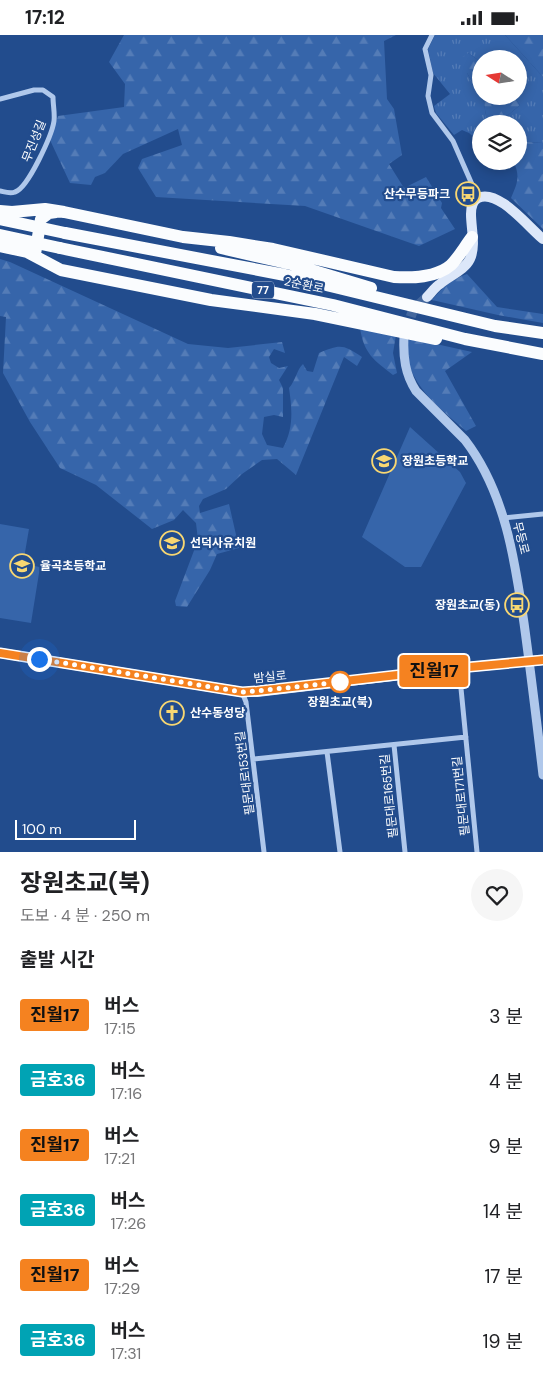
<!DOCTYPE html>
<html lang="ko">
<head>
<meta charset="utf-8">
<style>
	body { margin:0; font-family:"DM Sans","Noto Sans KR",sans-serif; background:#f6f6f6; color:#202124; height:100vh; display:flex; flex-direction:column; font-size:19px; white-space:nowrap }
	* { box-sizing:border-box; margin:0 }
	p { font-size:16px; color:#757577 }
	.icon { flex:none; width:28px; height:28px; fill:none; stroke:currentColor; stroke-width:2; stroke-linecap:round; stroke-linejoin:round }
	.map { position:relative; height:817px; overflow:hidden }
	.drawer { display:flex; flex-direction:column; background:#fff; flex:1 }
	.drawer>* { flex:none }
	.badge { padding:0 10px; border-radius:4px; font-size:18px; line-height:32px }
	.needle { width:32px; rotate:282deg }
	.buttons { position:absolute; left:472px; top:15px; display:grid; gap:10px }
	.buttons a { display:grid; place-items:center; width:55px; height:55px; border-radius:50%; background:#fff; box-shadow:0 2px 12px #0003; font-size:25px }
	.scale { position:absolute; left:15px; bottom:12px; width:121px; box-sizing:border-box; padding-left:5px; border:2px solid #fff; border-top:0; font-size:14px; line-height:18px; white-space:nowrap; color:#fff; -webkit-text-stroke:4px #224c8d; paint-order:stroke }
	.you { position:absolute; width:25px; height:25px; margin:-12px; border:4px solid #fff; border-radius:50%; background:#1a73e8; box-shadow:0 0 0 8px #1a73e833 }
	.map>.badge { position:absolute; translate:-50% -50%; box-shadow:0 0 0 2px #fff }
	h2 { padding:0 20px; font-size:19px; line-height:45px }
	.round { display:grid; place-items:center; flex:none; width:52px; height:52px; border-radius:26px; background:#f6f6f6 }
	.headline { display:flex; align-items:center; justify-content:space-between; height:85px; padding:0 20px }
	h1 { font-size:24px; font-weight:700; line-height:38px }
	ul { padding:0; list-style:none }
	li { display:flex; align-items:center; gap:15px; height:65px; padding:0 20px }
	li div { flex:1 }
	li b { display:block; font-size:19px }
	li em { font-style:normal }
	li .badge { min-width:55px; font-weight:700; text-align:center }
	.status { display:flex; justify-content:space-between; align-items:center; height:35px; padding:0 25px; background:#fff; direction:ltr }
	.status svg { height:14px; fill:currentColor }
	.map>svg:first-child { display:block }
	.grass { fill:url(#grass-tufts) }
	.forest { fill:url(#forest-firs) }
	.pitch { fill:#3665aa }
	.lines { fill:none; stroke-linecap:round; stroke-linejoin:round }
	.secondary-tunnel { stroke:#43679e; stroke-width:10; stroke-dasharray:10 5; stroke-linecap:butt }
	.minor { stroke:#b0c8eb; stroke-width:5 }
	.tertiary { stroke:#b0c8eb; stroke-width:9 }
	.secondary { stroke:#dce7f9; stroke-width:10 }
	.trunk { stroke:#fafcfe; stroke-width:12 }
	.trunk-bridge { stroke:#fafcfe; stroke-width:12 }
	.line-casing { stroke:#fff; stroke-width:11 }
	.line { stroke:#f58220; stroke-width:8 }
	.walk { stroke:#fff; stroke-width:5; stroke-dasharray:0 9 }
	.stop-dot { fill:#fff; stroke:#f58220; stroke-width:2.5 }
	.labels { text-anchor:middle; stroke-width:4.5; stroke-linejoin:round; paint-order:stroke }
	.shield { fill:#224c8d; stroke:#bdc9dd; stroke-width:1 }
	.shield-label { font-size:11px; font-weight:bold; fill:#fff }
	.street-label { font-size:12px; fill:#fff; stroke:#224c8d }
	.poi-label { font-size:12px; font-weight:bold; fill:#fff; stroke:#224c8d; text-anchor:start }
	.stop-label { font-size:12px; font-weight:bold; fill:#fff; stroke:#224c8d }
</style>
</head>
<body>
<div class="status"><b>17:12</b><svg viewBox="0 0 49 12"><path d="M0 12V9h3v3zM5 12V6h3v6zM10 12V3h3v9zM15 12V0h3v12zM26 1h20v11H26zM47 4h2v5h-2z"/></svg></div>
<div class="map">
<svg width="543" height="817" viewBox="0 0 543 817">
	<defs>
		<pattern id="grass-tufts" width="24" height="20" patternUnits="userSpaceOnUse" patternTransform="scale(1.25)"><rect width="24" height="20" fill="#3665aa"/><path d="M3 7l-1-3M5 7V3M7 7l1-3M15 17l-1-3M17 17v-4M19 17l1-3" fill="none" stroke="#547cb7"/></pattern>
		<pattern id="forest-firs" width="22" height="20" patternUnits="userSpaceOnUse" patternTransform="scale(1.25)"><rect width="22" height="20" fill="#3665aa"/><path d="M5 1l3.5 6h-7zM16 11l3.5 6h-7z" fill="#547cb7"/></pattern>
	</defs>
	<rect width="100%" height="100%" fill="#224c8d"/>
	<path class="grass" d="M435,0h70l38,42v66l-15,-1 -9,6v-24h-12l-1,-7 14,-12 -7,-9h6v-37h-38v3l-13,-9 -1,20 17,29 3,22h-6v19l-12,-10 -7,-3 -8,5 -18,-22 -2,-7 16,-12 -17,-21 -5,-24z"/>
	<path class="forest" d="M124,0h272l-12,6 3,58 7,10 8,46 -13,9 15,24 22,-11 16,26 -1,5 14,21 -36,17 -114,-40 -149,-9 -18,-29 4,-9 40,-14 -4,-16 -55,25 -18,19 -10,4 -4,8 -21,-2 -20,-43 8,-24 66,-9 1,-23 -16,-22z
		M505,0h38v42z
		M468,18l13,9v34h32l7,9 -14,12 1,7h-20l-3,-22 -17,-29 -6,-15z
		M527,107l16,1v86l-32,-31c6,-14 10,-22 2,-37h6v-13z
		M0,224l10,3 178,82 40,4 54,-6 3,11 -11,-4 -5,8 2,6 8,5 9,-2 -9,14 4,8v29l-9,-2 -10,2 -2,17 5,11 16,3c11,-20 9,-39 6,-60 7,-8 8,-19 14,-24l4,7 6,1 6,-19c21,-9 24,-9 43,4l-5,9 -13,-9 -48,118 -19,-16 -15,1 -20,14 -16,15 -23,10 -4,7 1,7 29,-9 10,44 -22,6 -7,16 -23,37 -11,-1 -1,-5 23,-61 -2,-17 -13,-13 -9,10 -22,9 -56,-44 -36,-17 -30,-46 -27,-49 3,-56 -6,-1z
		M467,239l30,33 46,7v9l-45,-8 -66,-15c10,-12 20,-21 35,-26z
		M360,293l36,7 -3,18 4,20 -4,2c-19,-15 -29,-21 -33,-47z
		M409,303l63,14 -27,19 31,55 -10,5c-25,-22 -54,-43 -60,-78 0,-4 2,-10 3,-15z"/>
	<path class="pitch" d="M410,392l50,45 6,11 -45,84h-16l-43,-30z
		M0,489l29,5 -6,35 17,3 -9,56 -31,-5z"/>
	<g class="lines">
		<path class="secondary-tunnel" d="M406,296l7,-21 14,-13"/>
		<path class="minor" d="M432,0l-7,14 6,26 -3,21 4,17 21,28 25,57
			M0,64l34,-9h9l10,7c0,8 2,17 1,24 -2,14 -26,67 -39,71 -5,2 -10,0 -15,-1
			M504,483l39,-4
			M459,633l18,184
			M242,657l4,10 18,150
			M394,710l11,107
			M327,717l13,100
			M253,724l213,-22"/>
		<path class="tertiary" d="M404,302c-1,20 1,37 12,54l49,49c40,52 50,120 59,183 7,51 13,101 19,152"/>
		<path class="secondary" d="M427,262c4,-4 8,-10 13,-13 9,-8 25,-14 30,-25 6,-13 1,-31 1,-45 0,-7 1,-13 7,-16 20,-10 51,30 65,41
			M0,618l242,39h15l202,-24 84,-8"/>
		<path class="trunk" d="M0,176l12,1 33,-3 19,3 119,25 46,5 44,7 121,28c18,1 42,1 57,-12 8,-8 14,-19 21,-28
			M65,198l220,42 210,51 48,7
			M0,211l27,6 34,18 150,30 104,14 121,25
			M60,213l273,57 132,34 78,15
			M221,213l70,16 80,24
			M35,219l6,-35 8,-6 7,-1"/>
		<path class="trunk-bridge" d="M0,184l65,14
			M0,200l60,13"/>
	</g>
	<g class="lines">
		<g class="line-casing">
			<path id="line" d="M0,618l242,39 15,-1 202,-23 84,-8"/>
		</g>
		<use href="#line" class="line"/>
		<path class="walk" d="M39,624l203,33 15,-1 83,-9"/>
	</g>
	<defs>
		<g id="bus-ring" transform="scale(1.25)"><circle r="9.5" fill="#224c8d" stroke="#f8d772" stroke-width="1.5"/><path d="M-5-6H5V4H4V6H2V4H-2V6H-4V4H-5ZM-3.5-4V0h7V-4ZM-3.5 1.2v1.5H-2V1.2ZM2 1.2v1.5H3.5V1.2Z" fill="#f8d772"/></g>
		<g id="school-ring" transform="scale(1.25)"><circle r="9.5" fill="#224c8d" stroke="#f8d772" stroke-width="1.5"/><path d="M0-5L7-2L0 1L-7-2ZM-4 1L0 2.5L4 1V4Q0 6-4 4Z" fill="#f8d772"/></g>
		<g id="church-ring" transform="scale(1.25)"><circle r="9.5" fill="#224c8d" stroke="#f8d772" stroke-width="1.5"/><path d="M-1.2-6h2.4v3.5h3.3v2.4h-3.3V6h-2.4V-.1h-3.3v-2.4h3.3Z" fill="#f8d772"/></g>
	</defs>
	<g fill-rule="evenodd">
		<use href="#bus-ring" x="468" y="159"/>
		<use href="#school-ring" x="384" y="426"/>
		<use href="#school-ring" x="172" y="508"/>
		<use href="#school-ring" x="22" y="531"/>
		<use href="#bus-ring" x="517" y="570"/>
		<use href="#church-ring" x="172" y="678"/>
	</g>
	<circle class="stop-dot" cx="340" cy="647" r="10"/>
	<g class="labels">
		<rect class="shield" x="252" y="246.5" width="22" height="17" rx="4"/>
		<g class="shield-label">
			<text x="263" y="259">77</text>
		</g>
		<g class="street-label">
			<text transform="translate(34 106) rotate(-68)" y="4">무진성길</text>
			<text transform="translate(304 250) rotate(12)" y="4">2순환로</text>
			<text transform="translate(521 503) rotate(76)" y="4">무등로</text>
			<text transform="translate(270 642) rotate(-6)" y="4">밤실로</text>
			<text transform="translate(245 738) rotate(-97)" y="4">필문대로153번길</text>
			<text transform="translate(389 761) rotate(-96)" y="4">필문대로165번길</text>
			<text transform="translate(461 761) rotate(-96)" y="4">필문대로171번길</text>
		</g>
		<g class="poi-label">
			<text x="450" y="163" text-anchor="end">산수무등파크</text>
			<text x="402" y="430">장원초등학교</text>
			<text x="190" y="512">선덕사유치원</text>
			<text x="40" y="535">율곡초등학교</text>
			<text x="500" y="574" text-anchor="end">장원초교(동)</text>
			<text x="190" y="682">산수동성당</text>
		</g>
		<g class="stop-label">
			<text x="340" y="671">장원초교(북)</text>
		</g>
	</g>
</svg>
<div class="buttons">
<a><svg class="needle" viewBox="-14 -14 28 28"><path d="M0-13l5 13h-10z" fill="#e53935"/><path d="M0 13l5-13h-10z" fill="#757577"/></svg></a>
<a><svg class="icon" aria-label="layers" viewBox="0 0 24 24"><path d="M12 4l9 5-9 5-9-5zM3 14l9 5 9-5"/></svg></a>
</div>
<div class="scale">100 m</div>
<div class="you" style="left:39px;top:624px"></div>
<b class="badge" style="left:434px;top:636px;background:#f58220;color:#111">진월17</b>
</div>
<section class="drawer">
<div class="headline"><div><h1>장원초교(북)</h1><p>도보 · 4 분 · 250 m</p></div><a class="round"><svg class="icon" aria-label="heart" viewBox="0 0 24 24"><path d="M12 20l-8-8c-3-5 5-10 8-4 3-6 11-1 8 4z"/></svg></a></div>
<h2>출발 시간</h2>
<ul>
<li><span class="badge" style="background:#f58220;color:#111">진월17</span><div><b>버스</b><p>17:15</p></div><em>3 분</em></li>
<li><span class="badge" style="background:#00a3b4;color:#fff">금호36</span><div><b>버스</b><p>17:16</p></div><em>4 분</em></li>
<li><span class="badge" style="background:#f58220;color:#111">진월17</span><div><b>버스</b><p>17:21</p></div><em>9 분</em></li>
<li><span class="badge" style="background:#00a3b4;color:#fff">금호36</span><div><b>버스</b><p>17:26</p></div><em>14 분</em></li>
<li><span class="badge" style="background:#f58220;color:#111">진월17</span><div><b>버스</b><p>17:29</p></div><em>17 분</em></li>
<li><span class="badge" style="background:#00a3b4;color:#fff">금호36</span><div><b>버스</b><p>17:31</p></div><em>19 분</em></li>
</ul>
</section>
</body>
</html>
